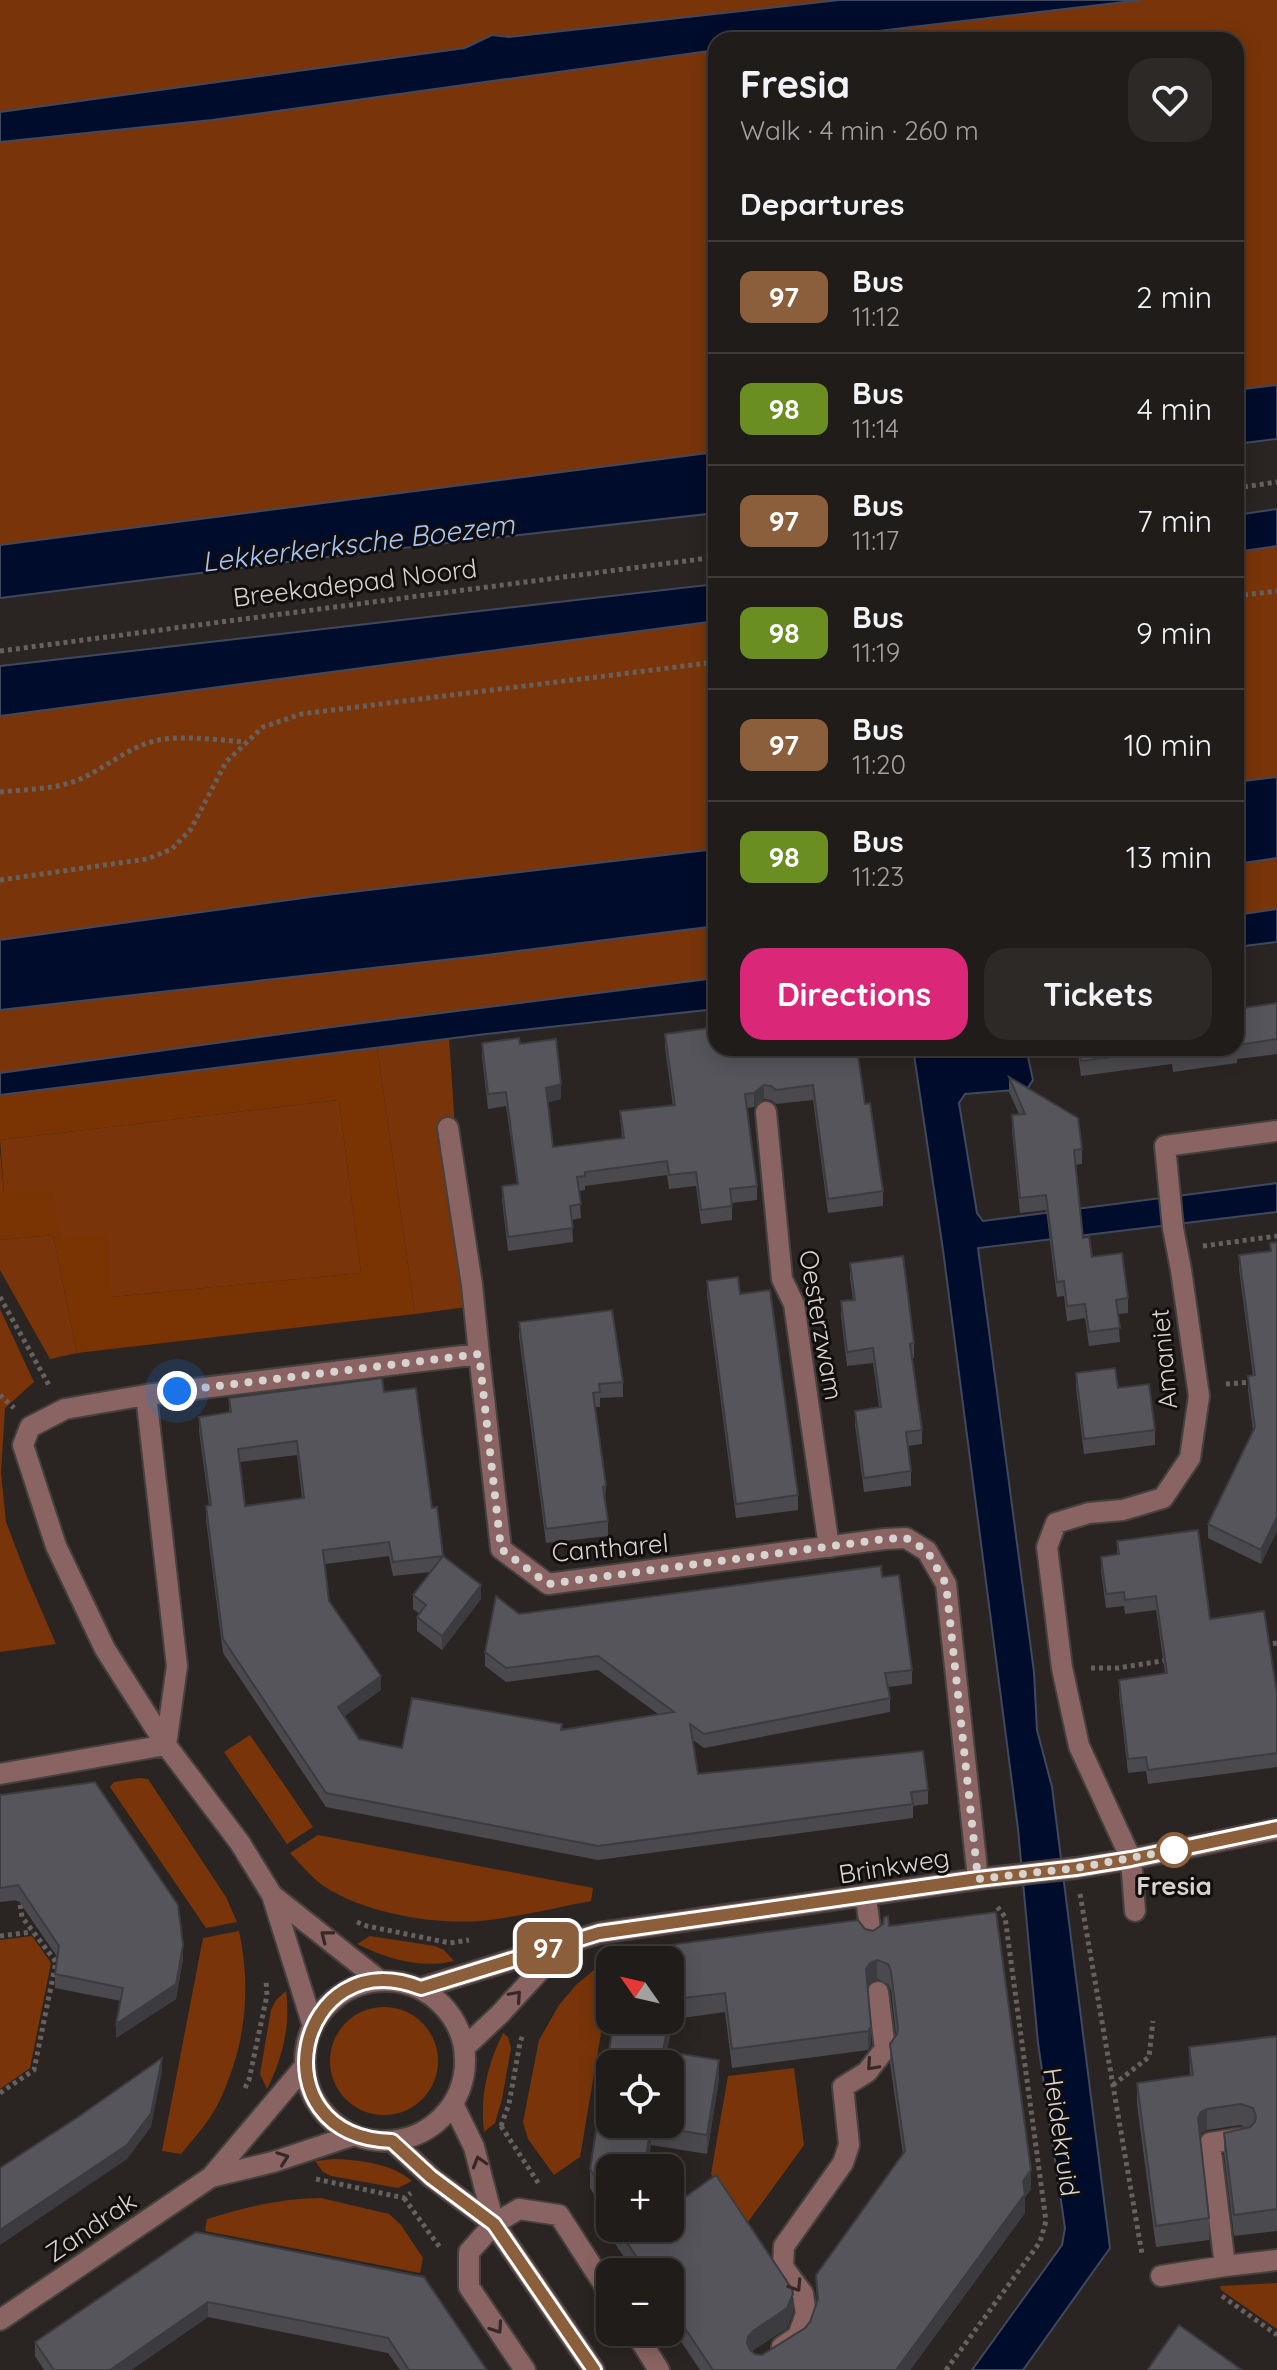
<!DOCTYPE html>
<html lang="en">
<head>
<meta charset="utf-8">
<style>
	body { margin:0; font-family:Quicksand,sans-serif; background:#2d2927; color:#f1f3f6; height:100vh; display:flex; flex-direction:column; font-size:30px; white-space:nowrap }
	* { box-sizing:border-box; margin:0 }
	p { font-size:26px; color:#a2a1a2 }
	.icon { flex:none; width:44px; height:44px; fill:none; stroke:currentColor; stroke-width:2; stroke-linecap:round; stroke-linejoin:round }
	.map { position:relative; flex:1; overflow:hidden }
	.sheet { position:absolute; left:708px; top:32px; width:536px; height:1024px; display:flex; flex-direction:column; background:#201c1a; border-radius:24px; box-shadow:0 4px 20px #0003,0 0 0 2px #3d3a39 }
	.sheet>* { flex:none }
	.badge { padding:0 16px; border-radius:12px; font-size:28px; line-height:52px }
	.needle { width:52px; rotate:304deg }
	.controls { position:absolute; left:596px; top:1946px; display:grid; gap:16px }
	.controls a { display:grid; place-items:center; width:88px; height:88px; border-radius:16px; background:#201c1a; box-shadow:0 4px 20px #0003,0 0 0 2px #3d3a39; font-size:40px }
	.you { position:absolute; width:40px; height:40px; margin:-20px; border:6px solid #fff; border-radius:50%; background:#1a73e8; box-shadow:0 0 0 12px #1a73e833 }
	.map>.badge { position:absolute; translate:-50% -50%; box-shadow:0 0 0 4px #fff }
	h2 { padding:0 32px; font-size:30px; line-height:72px }
	.round { display:grid; place-items:center; flex:none; width:84px; height:84px; border-radius:24px; background:#2d2927 }
	.overview { display:flex; align-items:center; justify-content:space-between; height:136px; padding:0 32px }
	h1 { font-size:38px; font-weight:800; line-height:60px }
	.button { display:flex; gap:16px; margin-top:auto; padding:16px 32px }
	.button a { flex:1; height:92px; border-radius:24px; background:#db2777; color:#fff; font-size:32px; font-weight:800; line-height:92px; text-align:center }
	.button a+a { background:#2d2927; color:#f1f3f6 }
	ul { padding:0; list-style:none }
	li { display:flex; align-items:center; gap:24px; height:112px; padding:0 32px; border-top:2px solid #3d3a39 }
	li div { flex:1 }
	li b { display:block; font-size:30px }
	li em { font-style:normal }
	li .badge { min-width:88px; font-weight:700; text-align:center }
	.map>svg:first-child { display:block }
	.green { fill:#793509 }
	.forest { fill:#7a3403 }
	.water { fill:#000c2b; stroke:#40485d; stroke-width:2 }
	.lines { fill:none; stroke-linecap:round; stroke-linejoin:round }
	.minor-casing { stroke:#46413e; stroke-width:24 }
	.path { stroke:#66615e; stroke-width:5; stroke-dasharray:4 4; stroke-linecap:butt }
	.minor { stroke:#8a6462; stroke-width:20 }
	.wall { fill:#49494e; fill-rule:evenodd }
	.shaded-wall { fill:#3c3c40 }
	.building { fill:#55555b; stroke:#3c3c40; stroke-width:2; fill-rule:evenodd }
	.oneway { stroke:#352827 }
	.line-casing { stroke:#fff; stroke-width:18 }
	.line { stroke:#8b5e3c; stroke-width:12 }
	.walk { stroke:#d7d3d1; stroke-width:8; stroke-dasharray:0 14.4 }
	.stop-dot { fill:#fff; stroke:#8b5e3c; stroke-width:4 }
	.labels { text-anchor:middle; stroke-width:6; stroke-linejoin:round; paint-order:stroke }
	.street-label { font-size:26px; fill:#d7d3d1; stroke:#110e0d }
	.stop-label { font-size:26px; font-weight:bold; fill:#d7d3d1; stroke:#110e0d }
	.water-label { font-size:28px; font-style:italic; fill:#a3c7fc; stroke:#110e0d }
</style>
</head>
<body>
<div class="map">
<svg width="1277" height="2370" viewBox="0 0 1277 2370">
	<rect width="100%" height="100%" fill="#2a2522"/>
	<path class="green" d="M0,0h839l-330,37 -17,-2 -27,13 -465,64z
		M1141,0h136v385l-41,5v-350h-434z
		M716,50v402l-716,93v-403l212,-22z
		M1277,546v231l-41,5v-230z
		M716,621v228l-398,47 -318,44v-224z
		M1277,858v51l-41,6v-51z
		M716,926v52l-369,47 -347,48v-63l479,-54z
		M449,1038l18,269 -52,7 -38,-267z
		M339,1100l22,173 -250,24 -52,-58 -55,-46 -4,-53z
		M53,1235l24,118 -27,6 -50,-89v-30z
		M0,1309l34,73 -29,26 -4,65 5,49 21,55 29,67 -56,8z
		M250,1735l63,92 -26,17 -63,-92z
		M139,1778l9,1 78,118 11,25 -31,6 -96,-141 4,-5z
		M318,1835l275,53 -2,13c-36,7 -74,16 -110,20 -48,4 -127,-9 -165,-41 -9,-8 -17,-18 -26,-27z
		M239,1931c13,60 6,118 -21,173 -10,19 -24,34 -37,50l-19,-3 41,-213z
		M32,1936l19,27 -21,105 -30,21v-149z
		M370,1936l65,10 9,4 10,11c-34,8 -66,-2 -97,-17z
		M594,1970h16v10l-30,177 -26,18 -26,-36 -5,-17 16,-82 20,-35 17,-20z
		M286,1991c5,34 -4,69 -19,98l-7,-15 11,-64 5,-10z
		M330 2061a54 54 0 1 1 108 0a54 54 0 1 1-108 0Z
		M503,2033l5,4 3,11 -9,51 -7,24 -11,9c-4,-37 3,-66 19,-99z
		M794,2068l10,77 -59,81 -34,-52 17,-98z
		M334,2159c26,1 59,5 78,22l-14,7 -67,-12 -8,-4 -8,-11z
		M321,2198l68,16 12,11 22,33 -3,15 -215,-42 2,-12c40,-12 71,-20 114,-21z
		M1277,2283v46l-56,-39 -1,-4z"/>
	<path class="forest" d="M377,1047l38,267 -338,39 -24,-118 -53,5v-90l4,43 48,-2 8,48 46,-5 5,63 250,-24 -22,-173 -339,40v-45z"/>
	<path class="water" d="M839,0h302l-339,40h-86v10l-504,70 -212,22v-30l465,-64 27,-13 17,2z
		M1277,385v54l-41,5v-54z
		M716,452v61l-349,39 -367,46v-53z
		M1277,509v37l-41,6v-37z
		M716,584v37l-716,95v-50z
		M1277,777v81l-41,6v-82z
		M716,849v77l-237,30 -479,54v-70l318,-44z
		M1277,909v33l-41,5v-32z
		M716,978v31l-230,25 -486,61v-22l347,-48z
		M913,1048h113l7,32 -6,9 -62,5 -6,9 18,110 6,8 294,-38v29l-299,36 56,424 3,58 15,57 58,461 -87,122h-51l90,-125 3,-17 -27,-185 -20,-214 -75,-579z"/>
	<g class="lines">
		<g class="minor-casing">
			<path id="minor" d="M766,1112l16,167 12,25 35,243
				M448,1128l24,157 7,69
				M0,1774l166,-29 11,-79 -31,-271
				M272,1895l107,85
				M866,1897l5,40
				M1135,1911l-4,-52 -52,-113 -17,-78 -15,-121 9,-24 33,-10 34,-3 40,-12 27,-40 9,-62 -18,-126 -8,-42 -8,-82 112,-15
				M305 2061a80 80 0 1 1 160 0a80 80 0 1 1-160 0Z
				M421,1988l178,-55 379,-54 98,-11 55,-9 146,-30
				M313,2026l-41,-131 -32,-52 -74,-98 -61,-96 -49,-103 -33,-101 7,-18 35,-18 81,-14 333,-41 22,195 47,35 337,-45 21,-1 21,13 19,33 32,295
				M465,2047l35,-33 65,-71
				M453,2104l21,43 20,77
				M392,2141l39,36 63,47 100,146
				M211,2177l62,-15 81,-27
				M1225,2266l-15,-123 33,-5
				M1161,2276l64,-10 52,-6
				M0,2320l211,-143 94,-111
				M635,2332l24,38
				M782,2347l16,-11 8,-22 -3,-20 -20,-27 1,-21 59,-83 6,-18 -6,-58 24,-15 18,-23 -7,-57
				M525,2370l-56,-83v-35l25,-28 25,-15 40,6 51,79"/>
		</g>
		<path class="path" d="M1236,488l41,-6
			M1236,596l41,-5
			M0,651l716,-94
			M0,792c26,-3 56,-2 80,-13 28,-12 53,-36 84,-40 27,-3 55,1 82,3
			M0,880l147,-21 25,-10 19,-20 35,-67 37,-35 38,-13 415,-52
			M1203,1246l74,-10
			M0,1297l50,90
			M1226,1384l26,-2
			M0,1395l14,13
			M1265,1645l12,-2
			M1091,1668h27l50,-8
			M1080,1894l62,360
			M357,1922l10,4 83,17 19,-3
			M0,1936l32,-4
			M1113,2085l36,-28 4,-36
			M245,2088l4,-8 18,-85 -1,-14
			M0,2093l34,-23 22,-108 -34,-45 -3,-19
			M501,2126l8,-22 11,-61 3,-9
			M501,2126l38,58
			M316,2179l88,19 7,-5
			M404,2198l37,51
			M1222,2296l55,39
			M946,2370l94,-128 6,-21 -41,-304 -9,-12"/>
		<use href="#minor" class="minor"/>
	</g>
	<path class="wall" d="M1277,1003v51l-40,5v4l-64,9 -1,-8 -91,12 -4,-28h159v-39z
		M665,1034l200,70 18,87v15l-55,7 -15,-113 -37,4 -5,-4 -7,-1 -10,8 -7,1 10,78v14l-25,3v17l-31,4 -5,-38 -27,3 -2,-14 -82,11v4l-6,1 2,27 -9,2 1,22 -65,9 -6,-51v-14l15,-2 -11,-78 -18,3 -6,-52v-14l38,1 41,55 -13,3 5,45 69,-9 -2,-27 53,-5 -8,-58z
		M1009,1077l73,72v15l-7,1 8,73 9,19 36,41v15l-10,1 2,28 -31,4 -4,-28 -18,3 -3,-25 -7,1 -11,-87 -26,3 -8,-83v-15l7,-1 -10,-22z
		M1277,1242v289l-16,33 -53,-26v-14l45,-94 -5,-40v-14h5l-14,-107v-14l31,-4v-8z
		M850,1263l64,80v15h-2l10,72v14l-14,2 3,25v15l-47,6 -9,-67v-14l24,-4 -6,-44 -26,3 -6,-50v-15l12,-1 -3,-22z
		M707,1281l33,13 58,201v15l-62,8 -29,-223z
		M519,1322l104,60v15l-23,1v9h-5l11,79 -1,15 3,20v15l-62,7 -27,-206z
		M1076,1373l42,15 37,42v15l-71,9 -8,-66z
		M384,1392l48,116 11,48 38,43 -39,51 -25,-19v-14l3,-3 -7,-5v-14l18,-23 -38,4 -4,-20 -64,8 4,37 52,89 -37,26 15,23 43,9 160,-19 96,-15 -60,-44 -92,12 -21,-16v-14l34,-38 363,-37 30,93v14l-24,3 2,11v14l-186,36 -11,-8 5,34 230,16v14l-15,2v12l-315,42 -272,-53 -103,-154 -17,-133v-14l3,-1 -10,-74v-14l30,-4v-15zM297,1455l5,43 -57,8 -5,-44z
		M1117,1541l93,78 67,74v74l-129,17 -2,-13 -18,2 -9,-79v-14l46,-7 -9,-63 -31,4 -1,-8 -18,2 -5,-37v-14l16,-2z
		M0,1795l183,164 -7,40 -60,39 5,-37 -66,-13v-14l3,-16 -40,-58 -18,2z
		M889,1926l142,263 -6,8v16l-115,157h-210l-30,-45v-53h-36l-39,-58v-18l-5,-8v-19l83,-149 -6,31 52,28 -12,75 -56,-9 -4,23h-37v60h60l123,85 -6,15 -35,23 3,3 7,1 43,-27 5,-6 7,-20 -1,-27 87,-121 -13,-91v-19l6,-9 -5,-45 -3,-6 -11,-5 -7,3 -3,3 4,60 -3,5 -136,18 -7,-56 -50,7 -5,-47 -1,-27 196,-16 8,2z
		M1277,2036v195l-43,5 -10,-82v-21l24,-5 -7,-3 -34,5 -6,3 -1,3 9,82v22l-53,7 -19,-143v-21l53,-7 -1,-29z
		M196,2232l291,138h-87l-12,-17 -180,-36 -77,53h-87l-9,-14v-14z"/>
	<path class="shaded-wall" d="M561,1084v15l-15,4v-15z
		M764,1085v14l-10,8v-14z
		M1277,1517v14l-16,33v-14z
		M481,1585v14l-39,51v-14z
		M381,1676v14l-43,31v-14z
		M183,1945v14l-7,40 -60,39v-14z
		M877,1960v19l-7,3 -4,6v-19l4,-6z
		M673,2000v20l-8,44 -2,-13z
		M871,2026v19l-3,5v-19z
		M162,2058v14l-11,55 -24,32 -127,86v-15z
		M719,2060v19l-12,75v-19z
		M1207,2109v21l-6,3 -3,6v-21l3,-6z
		M651,2126v19l-4,23h-3z
		M1031,2170v19l-6,8v16l-115,157h-14z
		M793,2294v19l-6,15 -34,22 -5,6v-19z
		M208,2302v15l-77,53h-21z"/>
	<path class="building" d="M1277,1003v36l-40,6v3l-64,9 -1,-8 -91,12 -2,-13h157v-39z
		M716,1027v21h141l8,56 5,-1 13,88 -55,8 -15,-114 -37,5 -5,-4 -7,-1 -10,8 -9,1 12,92 -27,3 2,17 -31,4 -5,-38 -27,3 -2,-14 -82,11v4l-8,1 4,27 -11,2 3,22 -65,9 -6,-51 16,-2 -12,-92 -18,2 -6,-51 37,-5 1,6 36,-5 5,45 -15,4 7,59 71,-9 -4,-27 55,-6 -10,-71z
		M1009,1077l69,41 4,31 -8,1 9,88 6,-1 3,20 30,-4 6,45 -12,2 4,28 -31,4 -4,-28 -18,2 -3,-25 -7,1 -11,-87 -26,3 -8,-83 13,-1z
		M1277,1242v275l-16,33 -53,-26 47,-97 -7,-51 7,-1 -16,-120 32,-4 -1,-8z
		M903,1256l11,87 -4,1 12,86 -16,2 5,39 -47,7 -9,-67 26,-4 -8,-59 -26,4 -6,-51 14,-1 -5,-37z
		M738,1277l2,17 30,-4 28,205 -62,9 -29,-223z
		M612,1310l11,72 -24,2 1,8 -7,1 13,93 -3,1 5,34 -62,8 -27,-207z
		M1115,1368l3,20 31,-4 6,46 -71,9 -8,-66z
		M382,1378l2,14 32,-4 16,120 5,-1 6,49 38,29 -39,51 -25,-19 9,-12 -13,-10 30,-39 -50,6 -4,-20 -66,8 6,51 52,75 -43,31 21,32 43,9 10,-50 150,26 -1,6 113,-18 -76,-56 -92,12 -21,-16 11,-56 23,18 362,-48 1,11 17,-2 13,95 -27,3 5,25 -186,36 -14,-10 8,50 225,-23 5,39 -17,2 2,12 -315,42 -272,-53 -103,-154 -17,-133 5,-1 -12,-88 32,-5 -2,-14zM297,1441l7,57 -59,8 -7,-57z
		M1198,1530l12,89 54,-8 13,82v60l-129,17 -2,-13 -18,2 -9,-79 48,-7 -11,-77 -31,4 -1,-8 -18,2 -5,-37 18,-3 -2,-13z
		M95,1782l83,123 5,40 -7,39 -60,40 7,-36 -68,-14 4,-28 -41,-61 -18,3v-93z
		M996,1912l35,258 -8,11 2,13 -129,176h-183l-43,-64v-34h-23l-30,-44h53v-20l46,-33 76,114 1,5 -6,14 -34,23 -5,6 -1,6 3,7 5,4 7,1 43,-27 5,-6 8,-23 -2,-24 89,-124 -15,-107 7,-10 1,-5 -7,-58 -3,-7 -11,-4 -7,3 -4,6 5,57 -3,5 -136,18 -7,-56 -50,6 -6,-54 189,-25 7,9 8,2 10,-7 1,-7 4,-1 1,10z
		M670,2000h3l-3,16z
		M614,2020h55l-6,31 56,9 -12,75 -56,-9 -7,42h-34v49l-15,-22 2,-15 -7,-11zM610,2064h60v60h-60z
		M1277,2036v173l-43,6 -10,-82 26,-6 5,-5 1,-6 -3,-8 -12,-4 -34,5 -6,3 -3,6 11,100 -53,8 -19,-143 56,-8 -4,-28z
		M162,2058l-11,55 -24,32 -127,85v-62l78,-51z
		M196,2232l228,45 63,93h-78l-21,-32 -180,-36 -98,68h-56l-19,-28z
		M1179,2325l63,45h-93l-1,-1z"/>
	<defs><path id="oneway-chevron" d="M-2-3.5L2.5 0L-2 3.5" fill="none" stroke-width="1.6" stroke-linecap="round" stroke-linejoin="round" transform="scale(2)"/></defs>
	<g class="oneway">
		<use href="#oneway-chevron" transform="translate(326 1936) rotate(-142)"/>
		<use href="#oneway-chevron" transform="translate(516 1996) rotate(-48)"/>
		<use href="#oneway-chevron" transform="translate(872 2065) rotate(132)"/>
		<use href="#oneway-chevron" transform="translate(283 2158) rotate(-20)"/>
		<use href="#oneway-chevron" transform="translate(479 2162) rotate(-107)"/>
		<use href="#oneway-chevron" transform="translate(796 2286) rotate(57)"/>
		<use href="#oneway-chevron" transform="translate(497 2328) rotate(56)"/>
	</g>
	<g class="lines">
		<g class="line-casing">
			<path id="line" d="M594,2370l-100,-146 -63,-47 -39,-36c-139,-4 -95,-202 29,-153l178,-55 379,-54 98,-11 55,-9 146,-31"/>
		</g>
		<use href="#line" class="line"/>
		<path class="walk" d="M177,1391l302,-37 22,195 47,35 337,-45 21,-1 21,13 19,33 32,295 98,-11 98,-18"/>
	</g>
	<circle class="stop-dot" cx="1174" cy="1850" r="16"/>
	<g class="labels">
		<g class="street-label">
			<text transform="translate(355 583) rotate(-7)" y="9">Breekadepad Noord</text>
			<text transform="translate(821 1325) rotate(80)" y="9">Oesterzwam</text>
			<text transform="translate(1164 1359) rotate(-95)" y="9">Amaniet</text>
			<text transform="translate(610 1548) rotate(-5)" y="9">Cantharel</text>
			<text transform="translate(894 1866) rotate(-9)" y="9">Brinkweg</text>
			<text transform="translate(1061 2132) rotate(82)" y="9">Heidekruid</text>
			<text transform="translate(91 2227) rotate(-34)" y="9">Zandrak</text>
		</g>
		<g class="stop-label">
			<text x="1174" y="1895">Fresia</text>
		</g>
		<g class="water-label">
			<text transform="translate(358 543) rotate(-7)" y="10">Lekkerkerksche Boezem</text>
		</g>
	</g>
</svg>
<div class="controls">
<a><svg class="needle" viewBox="-14 -14 28 28"><path d="M0-13l5 13h-10z" fill="#e53935"/><path d="M0 13l5-13h-10z" fill="#a2a1a2"/></svg></a>
<a><svg class="icon" aria-label="locate" viewBox="0 0 24 24"><circle cx="12" cy="12" r="6"/><path d="M12 2v4M12 18v4M2 12h4M18 12h4"/></svg></a>
<a>+</a>
<a>−</a>
</div>
<div class="you" style="left:177px;top:1391px"></div>
<b class="badge" style="left:548px;top:1948px;background:#8b5e3c;color:#fff">97</b>
<section class="sheet">
<div class="overview"><div><h1>Fresia</h1><p>Walk · 4 min · 260 m</p></div><a class="round"><svg class="icon" aria-label="heart" viewBox="0 0 24 24"><path d="M12 20l-8-8c-3-5 5-10 8-4 3-6 11-1 8 4z"/></svg></a></div>
<h2>Departures</h2>
<ul>
<li><span class="badge" style="background:#8b5e3c;color:#fff">97</span><div><b>Bus</b><p>11:12</p></div><em>2 min</em></li>
<li><span class="badge" style="background:#6b8e23;color:#fff">98</span><div><b>Bus</b><p>11:14</p></div><em>4 min</em></li>
<li><span class="badge" style="background:#8b5e3c;color:#fff">97</span><div><b>Bus</b><p>11:17</p></div><em>7 min</em></li>
<li><span class="badge" style="background:#6b8e23;color:#fff">98</span><div><b>Bus</b><p>11:19</p></div><em>9 min</em></li>
<li><span class="badge" style="background:#8b5e3c;color:#fff">97</span><div><b>Bus</b><p>11:20</p></div><em>10 min</em></li>
<li><span class="badge" style="background:#6b8e23;color:#fff">98</span><div><b>Bus</b><p>11:23</p></div><em>13 min</em></li>
</ul>
<div class="button"><a>Directions</a><a>Tickets</a></div>
</section>
</div>
</body>
</html>
